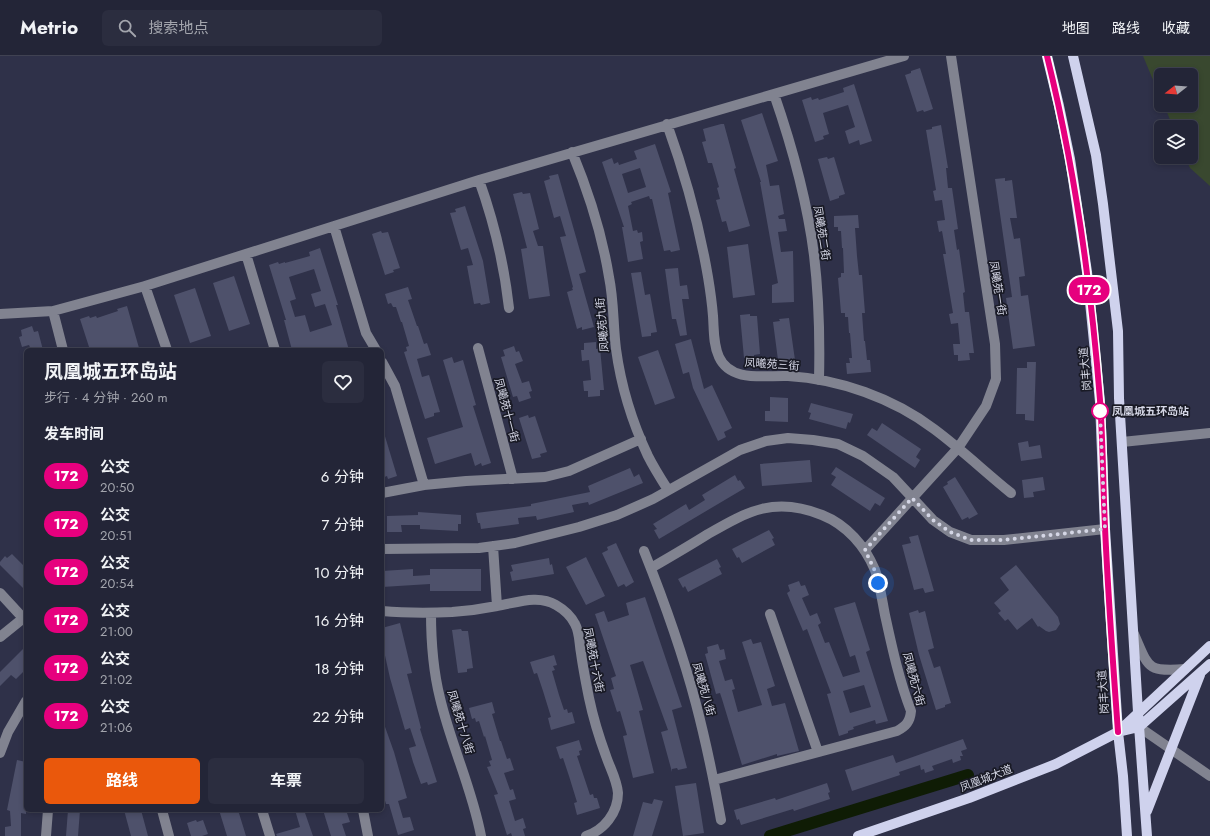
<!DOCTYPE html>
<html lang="zh">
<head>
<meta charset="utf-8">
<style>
	body { margin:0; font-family:Jost,"Noto Sans SC",sans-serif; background:#2b2d3f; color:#f1f3f6; height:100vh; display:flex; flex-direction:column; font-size:15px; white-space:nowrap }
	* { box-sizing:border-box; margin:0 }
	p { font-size:13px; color:#a3a5ad }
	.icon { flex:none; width:22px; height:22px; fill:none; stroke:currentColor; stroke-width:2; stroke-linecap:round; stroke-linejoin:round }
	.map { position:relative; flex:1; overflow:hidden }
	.drawer { position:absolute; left:24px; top:292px; width:360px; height:464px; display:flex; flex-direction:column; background:#232537; border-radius:6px; box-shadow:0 2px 6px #0003,0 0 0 1px #404252 }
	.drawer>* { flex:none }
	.badge { padding:0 8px; border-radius:13px; font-size:14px; line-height:26px }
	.needle { width:26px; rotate:253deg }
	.controls { position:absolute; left:1154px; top:12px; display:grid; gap:8px }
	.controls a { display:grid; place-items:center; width:44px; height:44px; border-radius:6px; background:#232537; box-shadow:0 2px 6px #0003,0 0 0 1px #404252; font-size:20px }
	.you { position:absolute; width:20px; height:20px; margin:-10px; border:3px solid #fff; border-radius:50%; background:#1a73e8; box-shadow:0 0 0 6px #1a73e833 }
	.map>.badge { position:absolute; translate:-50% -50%; box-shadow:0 0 0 2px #fff }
	h2 { padding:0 20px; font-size:15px; line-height:36px }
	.round { display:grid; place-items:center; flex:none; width:42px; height:42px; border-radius:6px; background:#2b2d3f }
	.overview { display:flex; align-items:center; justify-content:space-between; height:68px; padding:0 20px }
	h1 { font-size:19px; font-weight:700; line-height:30px }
	.button { display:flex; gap:8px; margin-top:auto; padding:8px 20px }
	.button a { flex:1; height:46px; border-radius:6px; background:#ea580c; color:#fff; font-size:16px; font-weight:700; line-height:46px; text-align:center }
	.button a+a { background:#2b2d3f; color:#f1f3f6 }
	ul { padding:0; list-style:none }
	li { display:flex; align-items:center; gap:12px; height:48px; padding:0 20px }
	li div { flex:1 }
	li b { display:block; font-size:15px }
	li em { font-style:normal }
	li .badge { min-width:44px; font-weight:700; text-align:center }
	header { display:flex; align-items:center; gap:24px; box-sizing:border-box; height:56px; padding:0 20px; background:#232537; border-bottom:1px solid #404252 }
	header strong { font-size:19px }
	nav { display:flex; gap:22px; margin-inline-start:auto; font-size:14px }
	.search { width:280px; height:36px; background:#2b2d3f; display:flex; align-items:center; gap:10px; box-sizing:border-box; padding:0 14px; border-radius:6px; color:#a3a5ad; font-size:15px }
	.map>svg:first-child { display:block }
	.green { fill:#39482f }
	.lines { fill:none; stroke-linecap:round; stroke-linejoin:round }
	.canal { stroke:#0f1c05; stroke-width:12 }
	.building { fill:#4e516b; fill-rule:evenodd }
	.minor { stroke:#818390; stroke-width:10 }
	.major { stroke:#cfd2ed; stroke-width:10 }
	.line-casing { stroke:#fff; stroke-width:9 }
	.line { stroke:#e6007e; stroke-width:6 }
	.walk { stroke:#d4d6e5; stroke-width:4; stroke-dasharray:0 7.2 }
	.stop-dot { fill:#fff; stroke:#e6007e; stroke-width:2 }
	.labels { text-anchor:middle; stroke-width:3.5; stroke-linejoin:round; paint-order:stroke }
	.street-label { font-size:11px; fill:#d4d6e5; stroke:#191a25 }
	.stop-label { font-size:11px; font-weight:bold; fill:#d4d6e5; stroke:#191a25; text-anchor:start }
</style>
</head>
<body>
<header>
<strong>Metrio</strong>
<div class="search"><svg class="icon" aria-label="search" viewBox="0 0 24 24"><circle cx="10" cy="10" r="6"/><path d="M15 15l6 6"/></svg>搜索地点</div>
<nav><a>地图</a><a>路线</a><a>收藏</a></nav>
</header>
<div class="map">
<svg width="1210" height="780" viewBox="0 0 1210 780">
	<rect width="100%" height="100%" fill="#2f3149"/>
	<path class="green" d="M1143,0h67v130l-20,-18 -5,-11h6v-30h-18l-9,-22h27v-30h-30v24z"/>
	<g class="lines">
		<path class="canal" d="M770,780l198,-61"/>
	</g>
	<path class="building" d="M920,12l13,41 -9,3 -1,-2 -6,2 -12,-37 6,-2v-2z
		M854,28l18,57 -12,4 -1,-5 -10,4 -4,-13 10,-4 -7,-22 -25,8 6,21 -6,2 1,3 -9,3 -13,-42 9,-3 1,3 6,-2 1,2 25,-8 -1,-4z
		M762,57l16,48 -12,4 4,21 9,-1 5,29 -6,2 1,3h6l2,12 -9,1 3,20 12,-1 1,51 -22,1v-18l6,-2 -18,-101h1l-20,-62z
		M721,68h3l12,44 -2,1 16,57 -21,6 -3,-11 -4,1 -6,-22 4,-1 -3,-11 2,-1 -7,-24h-4l-6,-21 4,-1 -3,-12z
		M941,69l7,43h-2l2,20h4l6,41 -4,1 3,20 2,-1 6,43 -2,1 2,19h4l5,41h-5l1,7 -12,1v-6h-4l-1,-11h7l-2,-21 -7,1 -2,-10 4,-1 -10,-59h3l-4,-23 -3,1 -2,-11 8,-1 -3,-20 -7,1 -2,-10 3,-1 -10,-60 6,-1v-2z
		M655,88l16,48 -3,1 12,57 -9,2 -1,-2 -6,1 -12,-52h-2l-1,-3 -18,6 1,2 -4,2 5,25 4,-1 1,3 4,-1 1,9 -3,1 3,17 -15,3 -6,-35h2l-22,-65 10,-4 2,6 4,-2 1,3 18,-6 -3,-8zM640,112l6,19 -18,6 -6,-19z
		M827,101l1,2 6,-2 11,37 -6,2v2l-9,3 -12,-42z
		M558,118l28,98 -7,2 15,53 -12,3v-3l-5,2 -10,-37 6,-2 -1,-2 1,-1 -13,-50 6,-1 -1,-3 -5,-17 -6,2 -10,-37 6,-2 -1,-3z
		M1005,122v3l7,-1 5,38h-7l4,21 6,-1 5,38 -6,1 2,19 7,-1 7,51 -22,3 -7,-51 6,-1 -17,-118z
		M522,136l1,2 7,-1 9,36 -6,2 5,15h5l7,50 -21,3 -8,-50 6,-1 -14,-54z
		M465,150l18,55 7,42 -9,2 -1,-2 -6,1 -7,-38 6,-1 -5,-17 -7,2 -11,-37 6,-1 -1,-3z
		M858,159l1,13h-4l2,28 2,19h3l3,38h-3l2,28h1l2,19h3l1,12 -24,2 -1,-11h4l-1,-5h3l-2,-25h-1l-1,-16h-3v-4h-4l-3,-35 3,-1v-4h3l-1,-25h-1l-1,-17h-3v-4h-4v-11z
		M381,175l1,2 6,-1 12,36 -7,2 1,2 -9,3 -13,-41z
		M748,188l7,51 -22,3 -6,-51z
		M320,192l18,57h-2l13,45h-57l-8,-30h2l-17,-55 9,-3 1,2 6,-2v1l25,-7 -1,-4zM314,213l7,22 -10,3 4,13 10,-3 7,21 -22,7 -5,-17 -10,2 -5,-16 6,-2 -7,-22z
		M678,212l2,18 7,-1 2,14h-7l5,36 -7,1 -4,-17h-4l-7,-50z
		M641,216l4,23 5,-1 7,38 -6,1v3l-9,1 -11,-64z
		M234,220l16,48 -21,7 -16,-48z
		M408,231l4,12 -4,1 9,26h1l6,18 3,-1 4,12 -14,4 5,18 7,-2 11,37 -6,1v3l-9,3 -21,-67 3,-1 -1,-4 3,-1 -7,-24h-1l-5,-15h-3l-2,-4 -3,1 -3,-10z
		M195,232l16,48 -21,7 -16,-48z
		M127,250l12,42 -8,2h-41l-10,-31 9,-3 1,2 6,-2 1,2 21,-7 -1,-2z
		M750,258v2h7l3,38 -6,1v2l-10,1 -4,-43z
		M789,262l6,42 -10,2v-3l-7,1 -5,-38 7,-1 -1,-2z
		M32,270l2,6 4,-1 5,19h-12l-2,-5 -7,2 -3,-10 3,-1 -1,-6z
		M691,283l13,50 8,-4 20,43 -8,4 2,5 -8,4 -25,-53 -4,-16 -6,2 -8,-30z
		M596,286v7l4,-1 4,42h-4v6l-12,1v-6h-4l-1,-10 8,-1 -2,-20 -7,1 -1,-11h3v-7z
		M514,290l2,6 3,-1 4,10 -8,3 7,19 7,-2 3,10 -3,1 2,6 -12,4 -2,-6 -4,1 -12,-40 4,-1 -2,-6z
		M658,294l17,48 -20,7 -17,-48z
		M452,301l2,6 9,-3 13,45 -3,1 18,57 -9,3 -1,-3 -6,3 -4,-13 -36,11 -8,-26 36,-11 -20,-67z
		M1027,306h9l-2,59 -9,-1v-6h-9l1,-46h10z
		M770,341l18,1v24l-23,-1v-10h5z
		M811,347l42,11 -3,9 -2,-1 -2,7 -37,-10 2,-6 -3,-1z
		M528,359l1,3 6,-2 12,36 -7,2 1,3 -9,2 -13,-41z
		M882,367l39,26 -5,8 4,3 -5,8 -48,-33 5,-7 5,3z
		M382,377h2l13,43 -9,3 -1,-3 -5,2z
		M1028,385l1,6 11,-2 2,13 -21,3 -3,-18z
		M810,404l2,22 -50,4 -2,-22z
		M836,411l49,31 -5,8 -5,-3 -5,8 -39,-26 5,-8 -5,-3z
		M630,412l4,9 5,-3 4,9 -54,22 -1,-3 -16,3 2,7 -37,8 -1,-4 -18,2 1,6 -38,5 -1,-6h-2l-2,-10 55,-7v-2l59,-12 -2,-6z
		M735,419l3,6 2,-1 5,8 -86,51 -5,-9 3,-1 -4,-5 33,-20 3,6 16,-10 -3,-5z
		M955,421l23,37 -9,5 -1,-2 -6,3 -19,-33 5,-3 -1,-2z
		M1043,421l2,13 -12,2 1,5 -10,1 -2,-18z
		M418,456l43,3v9h-3v7l-38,-2v-4h-19l1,7h-15v-16l31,-1z
		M769,474l5,8 -2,1 3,6 -33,18 -3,-6 -2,1 -5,-9z
		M918,479l16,56 -9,2 -2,-5 -9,2 -12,-45 9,-2 -2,-6z
		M616,487l18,39 -8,5 -2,-3 -6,3 -16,-34 6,-3 -1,-3z
		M12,498l14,14v23l-26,-26v-3l5,-6 2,2z
		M586,501l19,39 -19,9 -20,-38z
		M549,502l1,7 2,-1 2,10 -42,7 -2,-9 3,-1 -2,-6z
		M717,503l4,8 -2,1 3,6 -34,18 -3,-6 -2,2 -5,-9z
		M1016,509l42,52 2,7 -4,6 -7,2 -3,-1 -7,-5 -1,1 -6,-9 -15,12 -9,-11 -3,2 -7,-8 3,-2 -7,-8 15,-13 -9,-12z
		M413,513v7l17,-1v-6h51v22h-51v-7l-48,3v-16z
		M799,525l2,5 4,-1 4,10 -7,3 8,18 7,-3 4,10 -3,2 7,18 4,-1 14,35 17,-5 -5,-17 -5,2 -16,-49 21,-6 15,48 -4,2 22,69 -12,3 -1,-4 -22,7 1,2 -6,2v2l-9,3 -12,-42 4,-1 -24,-64 -4,2 -16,-38 3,-2 -2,-6zM864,629l7,22 -21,6 -7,-22z
		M645,541l37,110 -10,3 15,58 -9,2 -1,-2 -5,1v3l-11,-40 7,-2 -25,-69 -13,4 13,45 -4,1 15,62 -21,5 -10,-42 4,-1 -7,-24 -3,1 -7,-22 4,-1 -3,-11 5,-2 -21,-62 9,-3 4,11 21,-7 -3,-12z
		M918,554l1,3 6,-2 9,37 -6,2 6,18 6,-2 11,37 -6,2v2l-9,3 -17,-55 -10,-42z
		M400,567l12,50 -5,1 14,54 -1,1 17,53 -9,3 -1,-3 -6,2 -8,-22 -4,-14 7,-2 -6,-18 -5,2 -15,-52 -8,-36v-14z
		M461,573l1,2h6l5,37 -6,1v3l-9,1 -6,-43z
		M751,583l2,5 8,-2 14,44 -8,3 5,17 13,-3 14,48 -22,5v-2l-35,11 -20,-66 -2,-6 -4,1 -11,-40 3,-1 -1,-6 11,-3 2,6 4,-1 2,10 -7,2 6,20 7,-2 3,10 -3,1 6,22 24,-7 -20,-63z
		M26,590v23l-10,10 -5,-4 -11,11v-14z
		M554,599l3,10 -4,1 2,4 -3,1 7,24 5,15 3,-1 1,4 4,-1 3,11 -24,7 -3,-12 3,-1 -8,-26 -6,-18 -3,1 -4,-12z
		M492,646l3,11 -3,1 8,27h1l6,18 3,-1 4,12 -10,3 6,17 3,-1 3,10 -7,2 6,20 8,-3 3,10 -3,1 2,7h-13l-1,-3 -4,2 -13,-40 4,-1 -11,-27 4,-1 -2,-5 3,-1 -7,-24 -1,1 -5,-16 -3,1 -1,-4 -3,1 -3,-11z
		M382,668h2l10,28 13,46 -9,3 5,17 7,-1 4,13 -16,5 -9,-31h-3l-4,-13z
		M963,683l4,10 -6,2 2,5h-3l1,4 -8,3 -1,-4 -20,7 2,4 -9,3 -1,-4 -3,1 -1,-5 -21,7 1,3 -48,16 -7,-21 48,-15 3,8z
		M579,684l3,10 -3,1 1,4 -3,1 13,39 3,-1 1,4h3l3,10 -23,7 -3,-12 3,-1 -8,-26 -6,-18 -3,1 -4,-12z
		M17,704l9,2v52l-5,-1v23h-16v-9l6,-1 -1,-15 -3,-1z
		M696,727l8,50 -21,3 -8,-50z
		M827,727l3,9 -2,1 2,6 -36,12 -1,-2 -52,16 -2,-6 -2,1 -3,-10 41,-12 1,2z
		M654,743l9,2 -11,35h-19l10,-34 9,2z
		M68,754h12l-2,26h-12z
		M124,754h17l7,26h-17z
		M219,754h19l8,26h-19z
		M295,754h9l9,26h-36l-1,-2 24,-7z
		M323,754h23l4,12 -8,2 4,12h-15z
		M196,764l1,2 6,-2 5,14 -6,2h-11l-4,-13z"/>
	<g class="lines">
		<path class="minor" d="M774,38c18,52 33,106 40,161 5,42 6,83 5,125
			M667,68c18,50 32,100 41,153 2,12 4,26 5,39 1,13 0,28 6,41 12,26 46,18 69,19 51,3 105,22 146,53 27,20 51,43 77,64
			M572,96c17,41 30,82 37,125 5,24 4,48 7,72 5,37 16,73 32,107 6,12 13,23 20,34
			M479,124c15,42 25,83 30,128
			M334,170l32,107 10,17
			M246,198l29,96
			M145,230l22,64
			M53,255l10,39
			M0,258l53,-3 92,-25 334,-106 425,-124
			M478,292l35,131
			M382,306l13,24 29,99
			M1122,386l88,-9
			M382,437l42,-8 42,-4 79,-4 24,-6 72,-32
			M493,490l4,60
			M382,493l97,-1 36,-5 64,-16 38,-12 36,-16 87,-49 26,-9 22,-3 25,2 25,4 25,12 30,21 40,43 17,12 21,8h33l101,-11
			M865,494l93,-102 28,-42 10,-27 -1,-35 -44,-288
			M644,495c20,50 38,100 52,153 10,38 18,77 25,116
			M651,512c19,-11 38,-22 57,-34 40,-23 67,-38 114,-19 25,10 43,31 53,55 5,14 7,30 10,45 7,32 14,65 26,96 -1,11 -5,15 -14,20l-183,49
			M0,537l23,25
			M382,555c23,2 46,2 70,1 15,-1 30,-3 45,-6 19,-3 41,-12 59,-1 7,4 15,11 19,19 5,9 4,19 6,29 2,15 5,30 8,45 4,19 10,39 17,58 4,12 11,24 12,37 0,20 -14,37 -32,43
			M431,557c0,28 2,57 9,85 11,47 32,90 41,138
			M770,558l48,138
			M1134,578c15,34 12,38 51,35
			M0,581l26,-21
			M1139,671l71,49
			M0,697l8,-21 18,-31
			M162,754l7,26
			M262,754l8,26
			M363,754l5,26
			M46,780l2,-26"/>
		<path class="major" d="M1047,0l12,50 11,53 17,113 13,130 5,127 13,203 5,44 4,60
			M1073,0l23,99 7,49 15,127 1,67 19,314 9,124
			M1118,676l92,-86
			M1147,755l53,-136
			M858,780l111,-38 87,-34 62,-32 21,-5 71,-63"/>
	</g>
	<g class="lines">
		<g class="line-casing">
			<path id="line" d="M1047,0c28,113 44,228 53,344 3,42 3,85 5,127 3,68 8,137 13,205"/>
		</g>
		<use href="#line" class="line"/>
		<path class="walk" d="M878,527l-3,-12 -10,-21 47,-52 21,22 17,12 21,8h33l101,-11 -5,-118"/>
	</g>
	<circle class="stop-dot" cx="1100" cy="355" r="8"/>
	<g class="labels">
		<g class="street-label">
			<text transform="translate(822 177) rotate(81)" y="4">凤曦苑二街</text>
			<text transform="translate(998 232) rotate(81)" y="4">凤曦苑一街</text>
			<text transform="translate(602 269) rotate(-95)" y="4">凤曦苑九街</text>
			<text transform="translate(772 308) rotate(4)" y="4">凤曦苑三街</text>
			<text transform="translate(1085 313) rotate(-95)" y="4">岗丰大道</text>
			<text transform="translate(507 354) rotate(75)" y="4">凤曦苑十一街</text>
			<text transform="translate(594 604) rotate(79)" y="4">凤曦苑十六街</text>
			<text transform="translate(914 623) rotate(75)" y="4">凤曦苑六街</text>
			<text transform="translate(704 633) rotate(74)" y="4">凤曦苑八街</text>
			<text transform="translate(1103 636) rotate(-94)" y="4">岗丰大道</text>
			<text transform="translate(461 666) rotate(73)" y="4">凤曦苑十八街</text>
			<text transform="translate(986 722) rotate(-21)" y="4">凤凰城大道</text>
		</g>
		<g class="stop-label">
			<text x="1112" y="359">凤凰城五环岛站</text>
		</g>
	</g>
</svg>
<div class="controls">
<a><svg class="needle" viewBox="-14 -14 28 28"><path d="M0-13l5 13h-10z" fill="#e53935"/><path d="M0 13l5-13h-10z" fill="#a3a5ad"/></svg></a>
<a><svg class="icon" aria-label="layers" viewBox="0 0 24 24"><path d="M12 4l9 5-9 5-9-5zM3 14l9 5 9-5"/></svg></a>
</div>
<div class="you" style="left:878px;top:527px"></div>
<b class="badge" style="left:1089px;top:234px;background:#e6007e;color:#fff">172</b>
<section class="drawer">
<div class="overview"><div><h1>凤凰城五环岛站</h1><p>步行 · 4 分钟 · 260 m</p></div><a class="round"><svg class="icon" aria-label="heart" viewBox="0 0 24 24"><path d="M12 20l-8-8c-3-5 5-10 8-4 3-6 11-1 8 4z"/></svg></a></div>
<h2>发车时间</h2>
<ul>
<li><span class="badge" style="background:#e6007e;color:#fff">172</span><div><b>公交</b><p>20:50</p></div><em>6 分钟</em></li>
<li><span class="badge" style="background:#e6007e;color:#fff">172</span><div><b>公交</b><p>20:51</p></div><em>7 分钟</em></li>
<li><span class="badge" style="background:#e6007e;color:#fff">172</span><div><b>公交</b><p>20:54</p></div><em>10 分钟</em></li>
<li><span class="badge" style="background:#e6007e;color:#fff">172</span><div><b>公交</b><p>21:00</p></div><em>16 分钟</em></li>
<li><span class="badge" style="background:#e6007e;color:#fff">172</span><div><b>公交</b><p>21:02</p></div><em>18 分钟</em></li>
<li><span class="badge" style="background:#e6007e;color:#fff">172</span><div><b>公交</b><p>21:06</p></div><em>22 分钟</em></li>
</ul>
<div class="button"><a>路线</a><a>车票</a></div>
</section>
</div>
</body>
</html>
